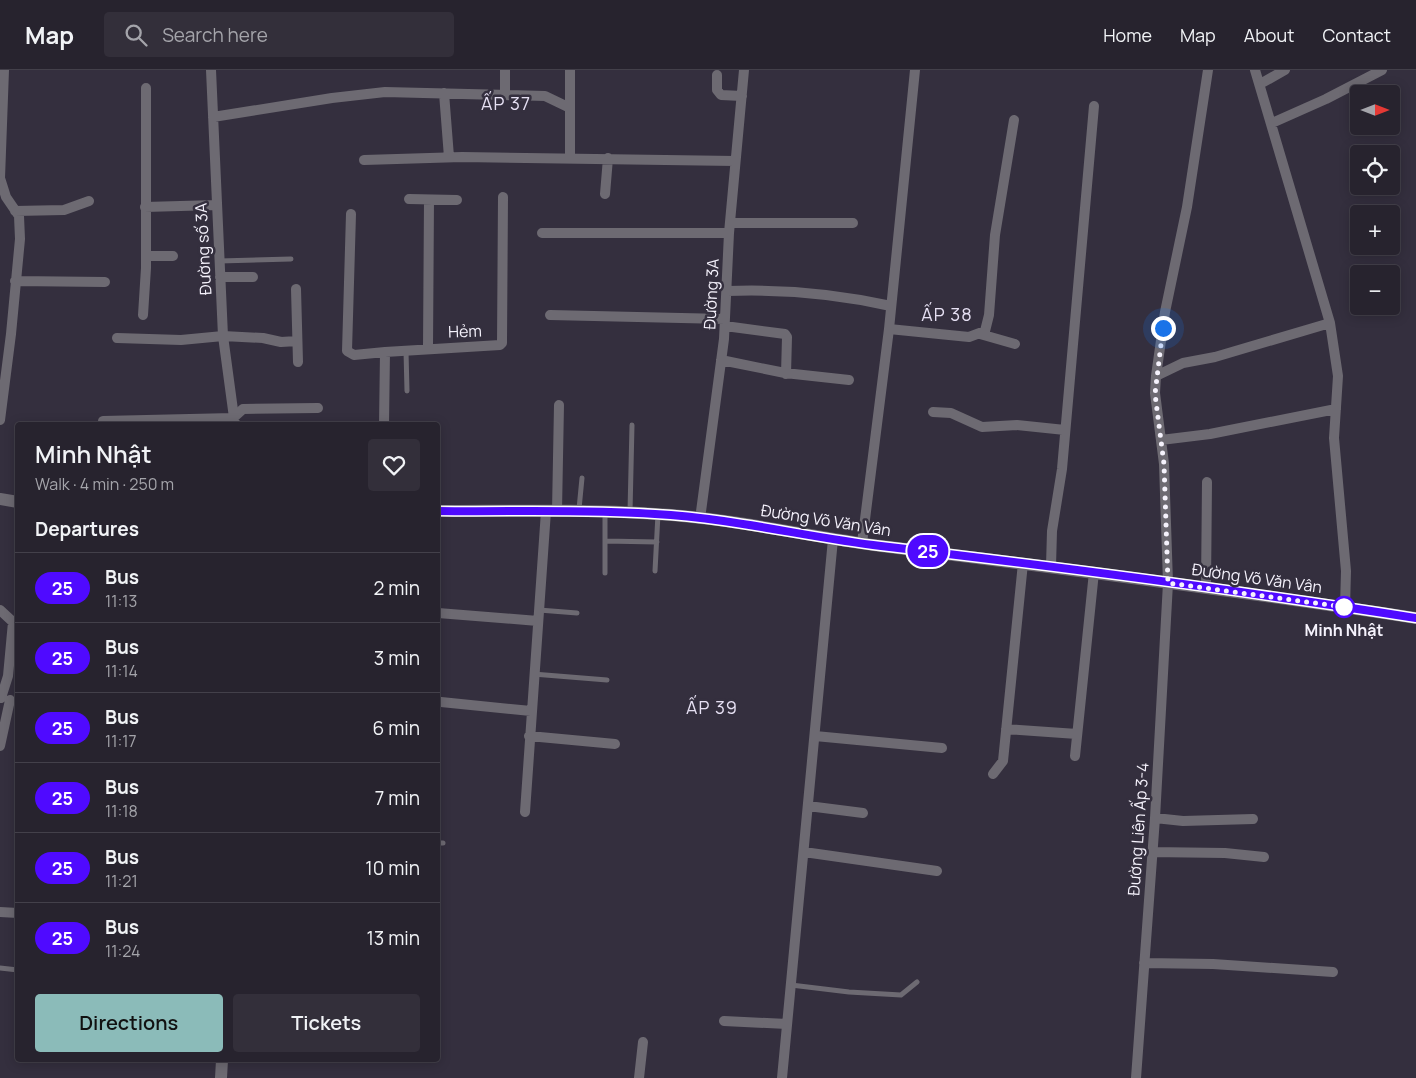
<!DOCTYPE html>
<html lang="en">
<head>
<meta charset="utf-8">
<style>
	body { margin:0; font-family:Manrope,sans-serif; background:#332f3a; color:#f1f3f6; height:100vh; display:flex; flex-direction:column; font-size:19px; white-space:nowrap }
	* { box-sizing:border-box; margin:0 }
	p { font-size:16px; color:#a4a4aa }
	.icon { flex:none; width:28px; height:28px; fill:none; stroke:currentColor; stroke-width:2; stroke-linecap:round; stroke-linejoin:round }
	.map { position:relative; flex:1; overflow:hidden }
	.sheet { position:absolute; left:15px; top:352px; width:425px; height:640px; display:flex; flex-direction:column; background:#27232e; border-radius:5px; box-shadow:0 2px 12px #0003,0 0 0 1px #43404a }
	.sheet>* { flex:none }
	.badge { padding:0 10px; border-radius:16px; font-size:18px; line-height:32px }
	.needle { width:32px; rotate:90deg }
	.fabs { position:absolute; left:1350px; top:15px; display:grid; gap:10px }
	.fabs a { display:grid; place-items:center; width:50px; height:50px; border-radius:5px; background:#27232e; box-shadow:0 2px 12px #0003,0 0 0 1px #43404a; font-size:25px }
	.you { position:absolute; width:25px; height:25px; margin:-12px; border:4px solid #fff; border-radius:50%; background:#1a73e8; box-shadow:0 0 0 8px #1a73e833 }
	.map>.badge { position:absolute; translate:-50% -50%; box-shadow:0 0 0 2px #fff }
	h2 { padding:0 20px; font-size:19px; line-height:45px }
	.round { display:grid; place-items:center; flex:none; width:52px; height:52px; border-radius:5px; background:#332f3a }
	.head { display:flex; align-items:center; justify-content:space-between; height:85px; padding:0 20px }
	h1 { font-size:24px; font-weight:600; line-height:38px }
	.action { display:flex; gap:10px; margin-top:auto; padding:10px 20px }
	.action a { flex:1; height:58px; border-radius:5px; background:#8bbbb9; color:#111; font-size:20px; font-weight:600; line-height:58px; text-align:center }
	.action a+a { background:#332f3a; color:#f1f3f6 }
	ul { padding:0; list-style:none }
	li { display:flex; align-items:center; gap:15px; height:70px; padding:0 20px; border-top:1px solid #43404a }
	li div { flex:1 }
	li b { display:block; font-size:19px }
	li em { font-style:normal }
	li .badge { min-width:55px; font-weight:700; text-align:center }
	header { display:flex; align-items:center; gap:30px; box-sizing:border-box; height:70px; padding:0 25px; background:#27232e; border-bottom:1px solid #43404a }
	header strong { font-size:24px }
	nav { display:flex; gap:28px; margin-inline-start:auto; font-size:18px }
	.search { width:350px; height:45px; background:#332f3a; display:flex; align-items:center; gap:12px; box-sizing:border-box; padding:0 18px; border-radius:5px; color:#a4a4aa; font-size:19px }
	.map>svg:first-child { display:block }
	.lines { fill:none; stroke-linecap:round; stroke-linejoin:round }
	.service { stroke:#6d6a72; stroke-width:5 }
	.minor { stroke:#6d6a72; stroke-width:10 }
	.tertiary { stroke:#6d6a72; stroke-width:12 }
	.line-casing { stroke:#fff; stroke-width:11 }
	.line { stroke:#4f0aff; stroke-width:8 }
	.walk { stroke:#f5f2fc; stroke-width:5; stroke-dasharray:0 9 }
	.stop-dot { fill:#fff; stroke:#4f0aff; stroke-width:2.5 }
	.labels { text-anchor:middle; stroke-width:5; stroke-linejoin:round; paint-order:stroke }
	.street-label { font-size:16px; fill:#f5f2fc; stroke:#342f3e }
	.stop-label { font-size:16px; font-weight:bold; fill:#f5f2fc; stroke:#342f3e }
	.neighbourhood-label { font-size:18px; letter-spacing:1px; fill:#e6e0f3; stroke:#342f3e }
</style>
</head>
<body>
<header>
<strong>Map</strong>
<div class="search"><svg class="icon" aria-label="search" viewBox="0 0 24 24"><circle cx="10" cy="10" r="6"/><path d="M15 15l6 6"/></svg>Search here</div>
<nav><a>Home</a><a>Map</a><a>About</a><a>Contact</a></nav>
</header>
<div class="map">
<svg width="1416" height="1008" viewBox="0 0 1416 1008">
	<rect width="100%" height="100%" fill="#342f3e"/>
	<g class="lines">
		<path class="service" d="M219,191l72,-2
			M406,281l1,40
			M579,439l3,-31
			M605,442v61
			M630,442l2,-87
			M605,471l52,1
			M655,501l3,-57
			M539,540l38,3
			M533,604l74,6
			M438,773h5
			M0,898l18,2
			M791,915l58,7 52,3 16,-13"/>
		<path class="minor" d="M211,0l12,266 12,89
			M570,0v88
			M1255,0l75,253 8,53 -4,62 12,133 -1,36
			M717,5v15l4,5 21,1
			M1260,14l25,-14
			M444,23l5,64
			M505,25v-25
			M213,47l119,-19 53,-6 160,4 25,12
			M1272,53l54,-24 56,-29
			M364,90l98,-3 273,4
			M0,108l6,19 13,19 1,23 -9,95 -11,86
			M0,108l4,-108
			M605,124l3,-36
			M409,129l48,1
			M145,137l71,-2
			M15,141l49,-1 25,-9
			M351,144l-4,137 7,4 31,-3
			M730,153h123
			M542,163h187
			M146,186h27
			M220,207h33
			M15,211l90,1
			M296,219l2,73
			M727,221c55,-2 111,3 164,15
			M143,245l3,-47v-180
			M550,245l175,4
			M725,256l60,8 2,3 -1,37
			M889,259l80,8 16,-6 4,-16 6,-80 19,-115
			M980,264l35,10
			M117,268l64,2 42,-4 40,2 18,4 16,-1
			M428,278l1,-148
			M721,290l64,13 64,7
			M1156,306l27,-13 32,-6 115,-34
			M933,342l18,1 31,14 35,-2 48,5
			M103,351l130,-3 10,-9 75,-1
			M384,355l1,-73 115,-7 2,-2 1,-146
			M1161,370l49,-6 126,-25
			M557,441l2,-106
			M700,449l24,-180 5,-106 15,-163
			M862,473l27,-214 26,-259
			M1051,496l1,-35 10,-62 32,-363
			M1206,517l1,-105
			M0,540l13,12 -5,54 -7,22
			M438,543l100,8
			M441,632l90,9
			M1006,659l71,5
			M529,666l86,8
			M815,666l127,12
			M0,676l10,-46
			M1075,686l19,-184
			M993,704l10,-13 20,-198
			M808,736l55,7
			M525,742l21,-301
			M1155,748l28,3 70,-2
			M804,782l133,19
			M1151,782l74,1 39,4
			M0,842l18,1
			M1144,893l69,1 120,8
			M724,951l63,3
			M639,1008l4,-36
			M782,1008l51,-539
			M1136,1008l19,-260 13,-235 -4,-119 -9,-71 1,-17 9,-64 22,-105 21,-137"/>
		<path class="tertiary" d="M0,429l18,3
			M438,441c72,0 145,-2 217,3 76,4 151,22 226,32 179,22 357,45 535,72
			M221,1008l1,-18"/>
	</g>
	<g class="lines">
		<g class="line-casing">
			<path id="line" d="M438,441c72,1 145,-2 217,3 76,4 151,23 226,32 179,21 357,44 535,72"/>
		</g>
		<use href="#line" class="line"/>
		<path class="walk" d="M1163,258l-8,66 9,70 4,119 176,24"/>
	</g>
	<circle class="stop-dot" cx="1344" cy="537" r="10"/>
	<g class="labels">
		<g class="street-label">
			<text transform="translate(203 179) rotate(-93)" y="6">Đường số 3A</text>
			<text transform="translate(711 224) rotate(-87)" y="6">Đường 3A</text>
			<text transform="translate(465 261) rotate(-2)" y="6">Hẻm</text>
			<text transform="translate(826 450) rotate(9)" y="6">Đường Võ Văn Vân</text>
			<text transform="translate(1257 508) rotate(8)" y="6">Đường Võ Văn Vân</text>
			<text transform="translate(1138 759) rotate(-86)" y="6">Đường Liên Ấp 3-4</text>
		</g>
		<g class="stop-label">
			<text x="1344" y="566">Minh Nhật</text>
		</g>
		<g class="neighbourhood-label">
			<text x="506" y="40">ẤP 37</text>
			<text x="947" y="251">ẤP 38</text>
			<text x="712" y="644">ẤP 39</text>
		</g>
	</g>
</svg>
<div class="fabs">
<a><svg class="needle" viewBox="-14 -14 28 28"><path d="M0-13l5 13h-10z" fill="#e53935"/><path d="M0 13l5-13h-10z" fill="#a4a4aa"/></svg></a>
<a><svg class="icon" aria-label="locate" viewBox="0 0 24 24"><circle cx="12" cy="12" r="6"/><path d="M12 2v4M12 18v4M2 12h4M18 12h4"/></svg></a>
<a>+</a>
<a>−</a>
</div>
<div class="you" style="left:1163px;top:258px"></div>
<b class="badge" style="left:928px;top:481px;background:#4f0aff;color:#fff">25</b>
<section class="sheet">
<div class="head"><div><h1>Minh Nhật</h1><p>Walk · 4 min · 250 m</p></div><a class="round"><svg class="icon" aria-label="heart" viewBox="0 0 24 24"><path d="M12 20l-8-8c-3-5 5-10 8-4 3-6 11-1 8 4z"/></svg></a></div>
<h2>Departures</h2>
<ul>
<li><span class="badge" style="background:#4f0aff;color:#fff">25</span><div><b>Bus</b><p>11:13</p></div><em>2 min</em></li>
<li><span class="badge" style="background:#4f0aff;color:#fff">25</span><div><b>Bus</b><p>11:14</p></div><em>3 min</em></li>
<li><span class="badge" style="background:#4f0aff;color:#fff">25</span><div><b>Bus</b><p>11:17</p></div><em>6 min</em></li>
<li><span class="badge" style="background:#4f0aff;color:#fff">25</span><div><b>Bus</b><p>11:18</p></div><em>7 min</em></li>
<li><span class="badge" style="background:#4f0aff;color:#fff">25</span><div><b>Bus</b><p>11:21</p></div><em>10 min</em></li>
<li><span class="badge" style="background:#4f0aff;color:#fff">25</span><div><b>Bus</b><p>11:24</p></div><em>13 min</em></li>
</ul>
<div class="action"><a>Directions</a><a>Tickets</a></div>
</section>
</div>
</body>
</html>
